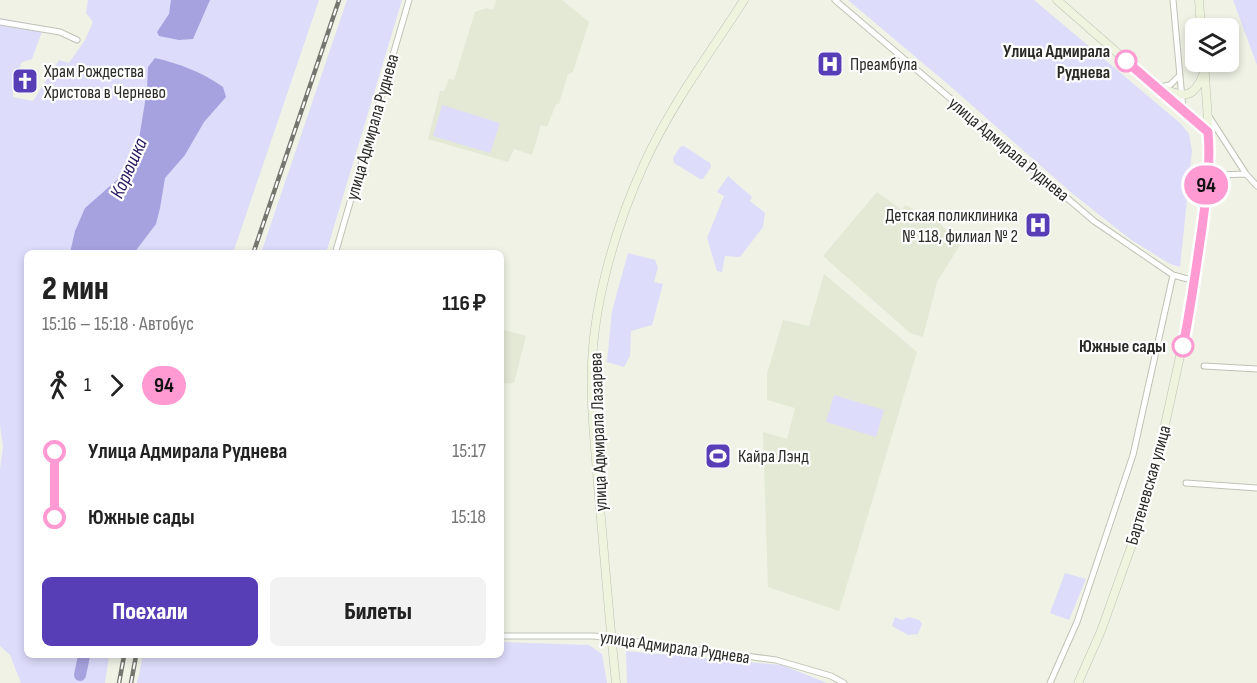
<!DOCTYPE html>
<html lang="ru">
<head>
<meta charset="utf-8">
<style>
	body { margin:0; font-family:"Sofia Sans Condensed",sans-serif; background:#f2f2f2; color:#222; height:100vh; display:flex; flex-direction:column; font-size:22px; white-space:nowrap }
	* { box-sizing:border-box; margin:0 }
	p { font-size:20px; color:#767676 }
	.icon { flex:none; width:33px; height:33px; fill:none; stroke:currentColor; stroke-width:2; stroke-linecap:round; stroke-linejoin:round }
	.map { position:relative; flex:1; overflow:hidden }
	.side { position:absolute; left:24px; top:250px; width:480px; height:408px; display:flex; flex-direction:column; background:#fff; border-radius:9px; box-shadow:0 3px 9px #0003 }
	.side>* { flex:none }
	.badge { padding:0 12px; border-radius:20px; font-size:21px; line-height:39px }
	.controls { position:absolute; left:1185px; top:18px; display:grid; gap:12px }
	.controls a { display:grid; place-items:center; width:54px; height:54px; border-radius:9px; background:#fff; box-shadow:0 3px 9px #0003; font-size:30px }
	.map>.badge { position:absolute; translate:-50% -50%; box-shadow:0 0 0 3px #fff }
	.legs { display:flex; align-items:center; gap:9px; height:66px; padding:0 18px; font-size:20px }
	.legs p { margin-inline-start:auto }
	.overview { display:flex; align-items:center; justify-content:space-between; height:102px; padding:0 18px }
	h1 { font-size:33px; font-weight:800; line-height:45px }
	.primary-button { display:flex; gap:12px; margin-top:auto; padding:12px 18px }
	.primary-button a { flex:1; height:69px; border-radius:9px; background:#573eb6; color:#fff; font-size:24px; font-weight:800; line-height:69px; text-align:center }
	.primary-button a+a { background:#f2f2f2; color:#222 }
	ul { padding:0 18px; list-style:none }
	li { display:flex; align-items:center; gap:21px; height:66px; font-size:22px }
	li i { display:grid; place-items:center; width:9px; height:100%; margin:0 8px; background:currentColor }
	li i::after { content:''; width:15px; height:15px; margin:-8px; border:4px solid; border-radius:50%; background:#fff }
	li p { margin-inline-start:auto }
	li:first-child i { background:linear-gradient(#0000 50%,currentColor 0) }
	li:last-child i { background:linear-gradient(currentColor 50%,#0000 0) }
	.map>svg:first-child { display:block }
	.built { fill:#e3e9d5 }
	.green { fill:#dddcfb }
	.water { fill:#a5a2df }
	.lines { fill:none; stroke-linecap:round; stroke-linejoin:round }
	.river { stroke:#a5a2df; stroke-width:12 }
	.street-casing { stroke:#bfc3b6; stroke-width:7 }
	.secondary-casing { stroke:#bfc3b6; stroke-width:9 }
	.street { stroke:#fff; stroke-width:5 }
	.secondary { stroke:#eef4dd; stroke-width:8 }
	.rail-casing { stroke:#75776e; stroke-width:4.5 }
	.rail { stroke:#fff; stroke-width:2; stroke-dasharray:7; stroke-linecap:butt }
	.line-1-casing { stroke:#fff; stroke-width:14 }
	.line-1 { stroke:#ff9ad2; stroke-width:9 }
	.stop-1-dot { fill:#fff; stroke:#ff9ad2; stroke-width:3 }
	.labels { text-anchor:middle; stroke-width:4.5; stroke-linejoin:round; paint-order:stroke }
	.stop-label { font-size:18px; font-weight:bold; fill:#2a2b26; stroke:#fff; text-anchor:end }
	.poi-label { font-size:18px; fill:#2a2b26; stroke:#fff; text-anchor:start }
	.street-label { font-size:18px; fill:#2a2b26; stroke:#fff }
	.water-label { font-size:20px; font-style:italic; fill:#2a1b60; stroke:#fff }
</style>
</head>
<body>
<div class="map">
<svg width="1257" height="683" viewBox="0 0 1257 683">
	<rect width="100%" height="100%" fill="#eff2e5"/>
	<path class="built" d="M496,0h66l27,22 -16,50 -5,2 -9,30h-3l-9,23 -6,-2 -9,30 -18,-6 -6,13 -80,-23 12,-48h4l5,-12 5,1 21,-68 11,-4 7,2z
		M877,192l25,18 3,-5 18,9 4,-4 33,35 -23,37 -14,55 -13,-4 -87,-77z
		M824,274l93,78 -78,259 -71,-24 -5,-155 24,7 8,-31 -28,-8v-26l16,-54 26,6z
		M501,329l25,7 -12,47 -13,1z"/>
	<path class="green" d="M88,0h231l-86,253 -206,1v402h82l-4,27h-84l-11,-28 -10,-9v-177l3,-22 -3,-22v-407l44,8 -12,33 -10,3 -9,19v16l20,4 26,-41 10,3 16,-23 8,-18 -7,-9z
		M347,0h55l-76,253h-65z
		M848,0h186l146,123 9,11 3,17 -12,116 -10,-3 -40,-25 -57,-45 -123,-108z
		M1233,0h24v65z
		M442,105l58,18 -10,30 -57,-17z
		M684,146l26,17 1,4 -8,12h-3l-26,-16 -1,-5 7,-11z
		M728,176l24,21 -2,4 15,12 -2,14 -23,30 -15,-1 -3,16 -5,-1 -10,-33 17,-42 -7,-4z
		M628,253l27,7 3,7 -4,15 9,2 -11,41 -21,6 -1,25 -6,11 -17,-5 5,-51z
		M834,395l50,15 -8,27 -50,-15z
		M1065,573l21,6 -17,41 -19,-7z
		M895,617l7,3 7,-3 10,3 3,4 -4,10 -10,1 -16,-9z
		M501,642l88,3 13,9 5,29h-470l6,-27h358z
		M626,651l156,14 45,18h-200z"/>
	<path class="water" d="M171,0h39l-17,39 -14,1 -20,-4 -2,-4 12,-18z
		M155,58c25,6 47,14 68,29l3,10 -22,25 -19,33 -20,23 -5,30 -4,16 -22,29h-64l5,-22 10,-23 32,-28 11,-13 10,-22 9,-55 1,-23z"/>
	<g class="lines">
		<path class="river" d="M80,675l4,-19"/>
		<g class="street-casing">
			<path id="street" d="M835,0l259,221 79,54 22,6
				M1173,0l10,109
				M0,22l60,10 17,8
				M1160,87l10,-2 10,-10
				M1208,115l38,59 11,12
				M1207,184l11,-9 28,-1
				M335,254l74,-254
				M1204,366l53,3
				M1186,483l71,5
				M501,636h93l137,18 45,6 55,16 13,7
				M1050,683l27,-61 56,-167 40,-180"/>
		</g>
		<g class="secondary-casing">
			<path id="secondary" d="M1057,0l151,132
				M1199,0l2,28
				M1161,88c22,9 32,12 42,-13
				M616,683c-7,-66 -12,-132 -18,-198 -3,-41 -8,-82 -6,-123 3,-65 25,-140 53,-200 26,-57 65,-109 99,-162
				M1078,683l23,-52 34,-95 21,-70 33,-151 21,-165 -6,-88"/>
		</g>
		<use href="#street" class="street"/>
		<use href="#secondary" class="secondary"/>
		<g class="rail-casing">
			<path id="rail" d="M253,254l86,-254
				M119,683l5,-27
				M131,683l5,-27"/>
		</g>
		<use href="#rail" class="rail"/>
	</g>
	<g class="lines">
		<g class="line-1-casing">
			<path id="line-1" d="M1126,61l82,71c3,31 -2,64 -6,96 -6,40 -11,79 -19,118"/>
		</g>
		<use href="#line-1" class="line-1"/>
	</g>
	<defs>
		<g id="hospital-square" transform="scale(1.35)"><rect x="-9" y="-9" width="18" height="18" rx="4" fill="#573eb6" stroke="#fff"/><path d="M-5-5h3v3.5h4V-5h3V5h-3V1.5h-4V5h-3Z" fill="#fff"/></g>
		<g id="church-square" transform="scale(1.35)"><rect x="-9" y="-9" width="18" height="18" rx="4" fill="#573eb6" stroke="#fff"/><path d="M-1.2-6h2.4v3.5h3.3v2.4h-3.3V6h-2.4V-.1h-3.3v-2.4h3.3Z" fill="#fff"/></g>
		<g id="stadium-square" transform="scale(1.35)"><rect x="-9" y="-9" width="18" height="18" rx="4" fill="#573eb6" stroke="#fff"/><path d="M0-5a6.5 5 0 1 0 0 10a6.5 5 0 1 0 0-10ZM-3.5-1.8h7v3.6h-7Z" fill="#fff"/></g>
	</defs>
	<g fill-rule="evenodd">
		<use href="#hospital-square" x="830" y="64"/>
		<use href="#church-square" x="25" y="81"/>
		<use href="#hospital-square" x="1038" y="225"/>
		<use href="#stadium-square" x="718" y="456"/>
	</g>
	<g class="stop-1-dot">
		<circle cx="1126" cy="61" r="10"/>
		<circle cx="1183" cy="346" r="10"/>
	</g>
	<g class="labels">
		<g class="stop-label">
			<text x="1110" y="57">Улица Адмирала<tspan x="1110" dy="21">Руднева</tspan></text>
			<text x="1166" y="352">Южные сады</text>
		</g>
		<g class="poi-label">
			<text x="850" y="70">Преамбула</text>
			<text x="44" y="77">Храм Рождества<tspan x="44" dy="21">Христова в Чернево</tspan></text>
			<text x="1018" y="221" text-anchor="end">Детская поликлиника<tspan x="1018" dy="21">№ 118, филиал № 2</tspan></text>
			<text x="738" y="462">Кайра Лэнд</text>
		</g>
		<g class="street-label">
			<text transform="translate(372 127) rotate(-74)" y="6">улица Адмирала Руднева</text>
			<text transform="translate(1009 149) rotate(40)" y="6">улица Адмирала Руднева</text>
			<text transform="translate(598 432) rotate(-92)" y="6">улица Адмирала Лазарева</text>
			<text transform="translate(1148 485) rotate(-74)" y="6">Бартеневская улица</text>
			<text transform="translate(675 647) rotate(8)" y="6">улица Адмирала Руднева</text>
		</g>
		<g class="water-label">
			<text transform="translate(128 168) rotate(-66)" y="7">Корюшка</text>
		</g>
	</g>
</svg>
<div class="controls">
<a><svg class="icon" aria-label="layers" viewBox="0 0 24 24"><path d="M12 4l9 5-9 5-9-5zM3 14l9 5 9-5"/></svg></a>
</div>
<b class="badge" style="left:1206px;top:185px;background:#ff9ad2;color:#111">94</b>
<section class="side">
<div class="overview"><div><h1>2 мин</h1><p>15:16 – 15:18 · Автобус</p></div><b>116 ₽</b></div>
<div class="legs"><svg class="icon" aria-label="walk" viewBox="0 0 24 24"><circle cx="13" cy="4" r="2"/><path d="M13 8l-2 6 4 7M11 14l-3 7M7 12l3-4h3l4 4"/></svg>1<svg class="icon" aria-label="forward" viewBox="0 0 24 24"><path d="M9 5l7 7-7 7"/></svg><b class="badge" style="background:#ff9ad2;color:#111">94</b></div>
<ul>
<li><i style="color:#ff9ad2"></i><b>Улица Адмирала Руднева</b><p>15:17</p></li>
<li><i style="color:#ff9ad2"></i><b>Южные сады</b><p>15:18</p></li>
</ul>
<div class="primary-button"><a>Поехали</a><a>Билеты</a></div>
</section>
</div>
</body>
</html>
